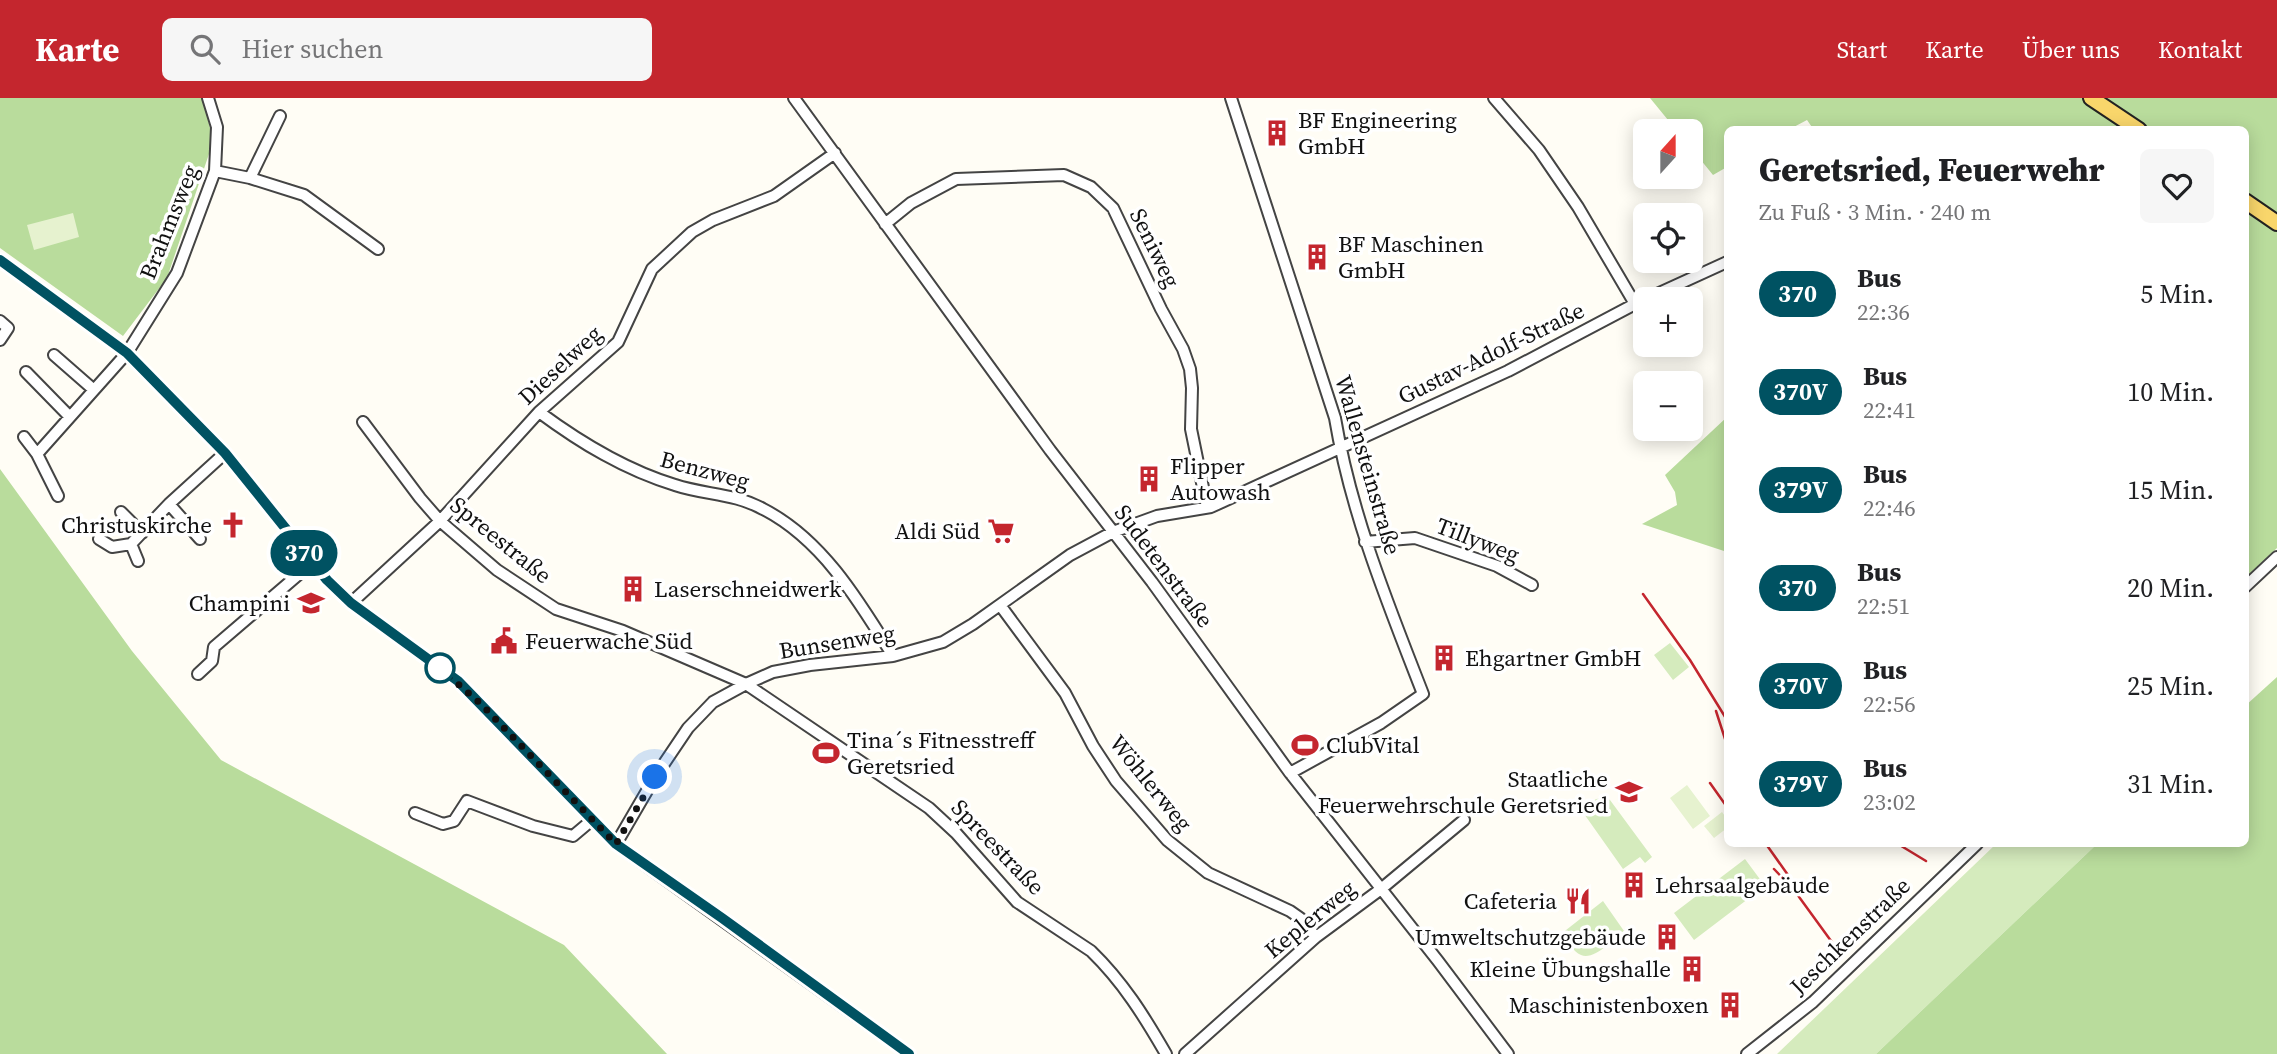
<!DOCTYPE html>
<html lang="de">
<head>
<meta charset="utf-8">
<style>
	body { margin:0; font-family:"Source Serif 4",serif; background:#f6f6f6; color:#202124; height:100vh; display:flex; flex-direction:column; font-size:26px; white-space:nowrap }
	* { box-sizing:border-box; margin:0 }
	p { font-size:23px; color:#757577 }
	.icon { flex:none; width:38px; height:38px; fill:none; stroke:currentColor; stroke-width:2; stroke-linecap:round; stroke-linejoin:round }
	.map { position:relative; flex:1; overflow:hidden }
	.details { position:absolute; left:1724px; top:28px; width:525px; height:721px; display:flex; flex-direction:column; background:#fff; border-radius:10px; box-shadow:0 4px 18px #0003 }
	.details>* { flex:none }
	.badge { padding:0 14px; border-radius:23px; font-size:24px; line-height:46px }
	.needle { width:46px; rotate:21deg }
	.tools { position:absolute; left:1633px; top:21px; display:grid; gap:14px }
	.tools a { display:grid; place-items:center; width:70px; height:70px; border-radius:10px; background:#fff; box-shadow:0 4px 18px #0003; font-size:35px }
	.you { position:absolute; width:35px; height:35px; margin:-18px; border:5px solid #fff; border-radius:50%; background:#1a73e8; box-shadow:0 0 0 10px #1a73e833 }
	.map>.badge { position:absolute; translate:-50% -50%; box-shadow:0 0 0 4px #fff }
	.round { display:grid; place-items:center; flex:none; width:74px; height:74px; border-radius:10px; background:#f6f6f6 }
	.summary { display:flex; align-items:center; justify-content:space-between; height:119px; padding:0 35px }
	h1 { font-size:33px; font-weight:800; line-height:52px }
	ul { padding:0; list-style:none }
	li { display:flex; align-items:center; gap:21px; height:98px; padding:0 35px }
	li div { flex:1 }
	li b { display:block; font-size:26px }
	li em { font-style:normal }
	li .badge { min-width:77px; font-weight:700; text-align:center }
	header { display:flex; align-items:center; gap:42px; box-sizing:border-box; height:98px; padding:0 35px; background:#c4262e; color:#fff }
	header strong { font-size:33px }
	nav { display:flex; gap:38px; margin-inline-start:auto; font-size:24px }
	.search { width:490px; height:63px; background:#f6f6f6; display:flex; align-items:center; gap:18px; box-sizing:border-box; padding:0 24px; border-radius:10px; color:#757577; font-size:26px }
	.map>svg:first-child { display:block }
	.green { fill:#d5ebbd }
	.forest { fill:#b9dc9c }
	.pitch { fill:#e6f2cf }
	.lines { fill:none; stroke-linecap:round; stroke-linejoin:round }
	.minor-casing { stroke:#444; stroke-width:14 }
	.major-casing { stroke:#222; stroke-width:18 }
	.minor { stroke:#fff; stroke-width:10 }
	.major { stroke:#f9d66b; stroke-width:14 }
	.rail { stroke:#c4262e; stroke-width:2.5 }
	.line-casing { stroke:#fff; stroke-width:16 }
	.line { stroke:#005262; stroke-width:10 }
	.walk { stroke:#111; stroke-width:7; stroke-dasharray:0 12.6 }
	.stop-dot { fill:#fff; stroke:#005262; stroke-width:3.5 }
	.labels { text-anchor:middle; stroke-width:7; stroke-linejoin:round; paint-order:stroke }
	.poi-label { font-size:23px; fill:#111; stroke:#fff; text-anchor:start }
	.street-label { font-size:23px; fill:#111; stroke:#fff }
</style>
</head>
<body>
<header>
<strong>Karte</strong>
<div class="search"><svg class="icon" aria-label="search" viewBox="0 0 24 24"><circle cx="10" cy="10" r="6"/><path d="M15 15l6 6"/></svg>Hier suchen</div>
<nav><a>Start</a><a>Karte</a><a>Über uns</a><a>Kontakt</a></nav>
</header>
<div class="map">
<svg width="2277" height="956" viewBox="0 0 2277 956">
	<rect width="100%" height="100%" fill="#fffdf5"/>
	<path class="green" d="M1670,545l19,24 -16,13 -19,-25z
		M1606,700l4,2 42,57 -7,6 -5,-6 -17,12 -41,-58 14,-12z
		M1996,746h101l-221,210h-99z
		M1745,761l20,27 -71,54 -20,-27z
		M1603,803l21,30c-9,7 -30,30 -43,24 -8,-3 -14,-15 -20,-21z"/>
	<path class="forest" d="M0,0h203l7,30v23l-43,127 -44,58 -123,-88z
		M1650,0h627v450l-32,30v-448h-431l-7,-10 -17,9 -63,1v37l-14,8 -22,-27 -1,-17h-13z
		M1727,319v135l-85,-28 35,-19 -2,-13 -10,-17z
		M0,371l132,182 89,109 343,185 103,109h-667z
		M2277,579v377h-401l221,-210h148v-138z"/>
	<path class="pitch" d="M73,115l6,24 -45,13 -7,-25z
		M1687,687l23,31 -17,13 -23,-31z
		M1722,714l5,7v9l-13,10 -10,-12z"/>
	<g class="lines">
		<g class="minor-casing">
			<path id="minor" d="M794,0l256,352 102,132 138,191 148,188 70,93
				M1231,0l104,320c16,96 53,186 88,276l-42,29 -91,50
				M1494,0l45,52 39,57 57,97
				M215,73l35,7 54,17 74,54
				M250,80l30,-62
				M885,126l26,-21 45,-24 108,-4 27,12 22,21 48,101 22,40 7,20 2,19 -1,41 16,78
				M0,162l127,93 98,100 102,127 24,23 107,78 158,163 293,210
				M0,223l8,7 -8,12
				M54,257l40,35
				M26,274l43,44
				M539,314c42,31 86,58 136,73 30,10 59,8 88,24 59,30 96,92 130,147
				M363,324l57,76 20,23 57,49 59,39 67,22 123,53 183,124 27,25 61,69 74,49c32,31 53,65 75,103
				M24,339l13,17 90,-101 50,-80 38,-102 2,-44 -9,-29
				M37,356l21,42
				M169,406l31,35
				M121,414l21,21
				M99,441l13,8 19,-3
				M1365,444l50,-4 82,28 35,19
				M138,463l-7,-17 38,-40 56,-51
				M2245,489l32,-30
				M351,505l89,-82 99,-109 79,-70 34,-73 40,-37 21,-12 61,-24 61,-43
				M1000,507l65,88 28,53 23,35 51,59 41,33 82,38 10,7 16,19
				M198,576l14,-13 2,-14 98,-84
				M415,715l28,11 11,-3 13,-20 66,25 40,10 19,-16
				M616,746l39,-67 33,-49 25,-26 33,-18 27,-12 37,-7 83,-9 50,-14 30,-18 97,-69 43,-23 44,-16 54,-9 297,-136 127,-67 92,-42
				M1185,956l131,-117 65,-48 83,-69
				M1747,956l66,-52 164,-158"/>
		</g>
		<g class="major-casing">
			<path id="major" d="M2091,0l48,32
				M2245,103l32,22"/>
		</g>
		<use href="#minor" class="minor"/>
		<use href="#major" class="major"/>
		<path class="rail" d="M1643,496l47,66 37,60
			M1716,613l11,34
			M1710,685l17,24
			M1766,746l22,31
			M1898,746l28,17
			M1774,771l20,21 40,55"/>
	</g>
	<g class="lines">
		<g class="line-casing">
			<path id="line" d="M0,162l127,93 98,100 102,127 24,23 107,78 158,163 106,74 187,136"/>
		</g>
		<use href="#line" class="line"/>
		<path class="walk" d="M440,570l41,36 135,140 39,-67"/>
	</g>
	<defs>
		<g id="building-bare" transform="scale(2.1)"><path d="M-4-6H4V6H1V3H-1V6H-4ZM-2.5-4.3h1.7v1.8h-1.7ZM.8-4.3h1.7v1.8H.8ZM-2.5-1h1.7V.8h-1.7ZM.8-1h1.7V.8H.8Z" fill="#c4262e" stroke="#fff" stroke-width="2.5" paint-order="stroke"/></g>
		<g id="church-bare" transform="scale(2.1)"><path d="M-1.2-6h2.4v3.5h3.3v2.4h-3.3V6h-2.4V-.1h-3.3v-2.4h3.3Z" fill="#c4262e" stroke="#fff" stroke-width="2.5" paint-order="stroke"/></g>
		<g id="supermarket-bare" transform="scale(2.1)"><path d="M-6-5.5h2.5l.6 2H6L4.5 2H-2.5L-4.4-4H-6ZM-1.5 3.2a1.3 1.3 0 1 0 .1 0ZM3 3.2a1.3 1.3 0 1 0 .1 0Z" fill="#c4262e" stroke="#fff" stroke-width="2.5" paint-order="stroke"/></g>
		<g id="school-bare" transform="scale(2.1)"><path d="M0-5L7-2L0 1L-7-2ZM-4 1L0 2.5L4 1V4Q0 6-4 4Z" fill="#c4262e" stroke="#fff" stroke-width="2.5" paint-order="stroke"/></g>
		<g id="civic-bare" transform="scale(2.1)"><path d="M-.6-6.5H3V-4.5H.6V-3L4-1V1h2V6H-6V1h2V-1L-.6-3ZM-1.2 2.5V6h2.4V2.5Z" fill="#c4262e" stroke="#fff" stroke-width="2.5" paint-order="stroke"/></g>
		<g id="stadium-bare" transform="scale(2.1)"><path d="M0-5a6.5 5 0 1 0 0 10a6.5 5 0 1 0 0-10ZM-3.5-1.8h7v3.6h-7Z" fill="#c4262e" stroke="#fff" stroke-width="2.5" paint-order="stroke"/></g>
		<g id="university-bare" transform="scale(2.1)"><path d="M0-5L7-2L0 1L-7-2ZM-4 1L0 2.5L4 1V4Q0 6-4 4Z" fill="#c4262e" stroke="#fff" stroke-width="2.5" paint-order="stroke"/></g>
		<g id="restaurant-bare" transform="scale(2.1)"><path d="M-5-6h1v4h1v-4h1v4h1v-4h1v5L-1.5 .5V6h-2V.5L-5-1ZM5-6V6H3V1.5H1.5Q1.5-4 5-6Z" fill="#c4262e" stroke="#fff" stroke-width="2.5" paint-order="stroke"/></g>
	</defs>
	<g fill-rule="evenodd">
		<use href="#building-bare" x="1277" y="35"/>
		<use href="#building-bare" x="1317" y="159"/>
		<use href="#building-bare" x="1149" y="381"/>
		<use href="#church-bare" x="233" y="427"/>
		<use href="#supermarket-bare" x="1001" y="433"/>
		<use href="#building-bare" x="633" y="491"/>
		<use href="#school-bare" x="311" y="505"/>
		<use href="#civic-bare" x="504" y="543"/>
		<use href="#building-bare" x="1444" y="560"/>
		<use href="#stadium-bare" x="1305" y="647"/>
		<use href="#stadium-bare" x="826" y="655"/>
		<use href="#university-bare" x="1629" y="694"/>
		<use href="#building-bare" x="1634" y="787"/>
		<use href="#restaurant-bare" x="1578" y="803"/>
		<use href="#building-bare" x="1667" y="839"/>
		<use href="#building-bare" x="1692" y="871"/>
		<use href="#building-bare" x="1730" y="907"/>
	</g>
	<circle class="stop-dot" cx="440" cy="570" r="14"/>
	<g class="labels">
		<g class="poi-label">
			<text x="1298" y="30">BF Engineering<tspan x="1298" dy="26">GmbH</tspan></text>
			<text x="1338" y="154">BF Maschinen<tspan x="1338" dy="26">GmbH</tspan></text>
			<text x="1170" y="376">Flipper<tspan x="1170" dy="26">Autowash</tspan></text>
			<text x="212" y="435" text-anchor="end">Christuskirche</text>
			<text x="980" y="441" text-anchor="end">Aldi Süd</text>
			<text x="654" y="499">Laserschneidwerk</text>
			<text x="290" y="513" text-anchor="end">Champini</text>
			<text x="525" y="551">Feuerwache Süd</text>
			<text x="1465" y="568">Ehgartner GmbH</text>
			<text x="847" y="650">Tina´s Fitnesstreff<tspan x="847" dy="26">Geretsried</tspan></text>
			<text x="1326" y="655">ClubVital</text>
			<text x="1608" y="689" text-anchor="end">Staatliche<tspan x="1608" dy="26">Feuerwehrschule Geretsried</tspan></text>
			<text x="1655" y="795">Lehrsaalgebäude</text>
			<text x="1557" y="811" text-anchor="end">Cafeteria</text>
			<text x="1646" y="847" text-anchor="end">Umweltschutzgebäude</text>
			<text x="1671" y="879" text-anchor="end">Kleine Übungshalle</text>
			<text x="1709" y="915" text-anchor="end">Maschinistenboxen</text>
		</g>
		<g class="street-label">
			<text transform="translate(169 124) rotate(-68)" y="8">Brahmsweg</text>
			<text transform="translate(1155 150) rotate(64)" y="8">Seniweg</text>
			<text transform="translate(1491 255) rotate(-26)" y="8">Gustav-Adolf-Straße</text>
			<text transform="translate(560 267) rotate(-43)" y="8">Dieselweg</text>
			<text transform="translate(1368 367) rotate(74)" y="8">Wallensteinstraße</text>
			<text transform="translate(705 372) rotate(15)" y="8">Benzweg</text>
			<text transform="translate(501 442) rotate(39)" y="8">Spreestraße</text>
			<text transform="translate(1478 442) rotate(21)" y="8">Tillyweg</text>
			<text transform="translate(1164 468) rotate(53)" y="8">Sudetenstraße</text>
			<text transform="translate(837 544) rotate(-9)" y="8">Bunsenweg</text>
			<text transform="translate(1151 685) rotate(51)" y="8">Wöhlerweg</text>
			<text transform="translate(998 749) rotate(46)" y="8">Spreestraße</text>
			<text transform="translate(1310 821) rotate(-39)" y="8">Keplerweg</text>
			<text transform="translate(1850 838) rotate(-44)" y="8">Jeschkenstraße</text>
		</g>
	</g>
</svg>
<div class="tools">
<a><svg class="needle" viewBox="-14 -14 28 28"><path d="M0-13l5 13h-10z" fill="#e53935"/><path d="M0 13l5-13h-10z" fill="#757577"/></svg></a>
<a><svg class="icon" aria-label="locate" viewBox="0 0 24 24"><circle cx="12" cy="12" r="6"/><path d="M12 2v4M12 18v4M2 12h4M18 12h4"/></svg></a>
<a>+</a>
<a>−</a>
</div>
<div class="you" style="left:655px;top:679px"></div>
<b class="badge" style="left:304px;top:455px;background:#005262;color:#fff">370</b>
<section class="details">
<div class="summary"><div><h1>Geretsried, Feuerwehr</h1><p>Zu Fuß · 3 Min. · 240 m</p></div><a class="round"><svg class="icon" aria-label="heart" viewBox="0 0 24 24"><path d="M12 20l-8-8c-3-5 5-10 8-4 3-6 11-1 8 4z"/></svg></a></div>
<ul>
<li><span class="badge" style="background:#005262;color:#fff">370</span><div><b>Bus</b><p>22:36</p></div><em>5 Min.</em></li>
<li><span class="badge" style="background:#005262;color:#fff">370V</span><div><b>Bus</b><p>22:41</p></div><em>10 Min.</em></li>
<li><span class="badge" style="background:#005262;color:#fff">379V</span><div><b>Bus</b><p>22:46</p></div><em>15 Min.</em></li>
<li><span class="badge" style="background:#005262;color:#fff">370</span><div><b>Bus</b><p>22:51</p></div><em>20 Min.</em></li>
<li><span class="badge" style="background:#005262;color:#fff">370V</span><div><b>Bus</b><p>22:56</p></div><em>25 Min.</em></li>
<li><span class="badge" style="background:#005262;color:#fff">379V</span><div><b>Bus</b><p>23:02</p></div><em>31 Min.</em></li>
</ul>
</section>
</div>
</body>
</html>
